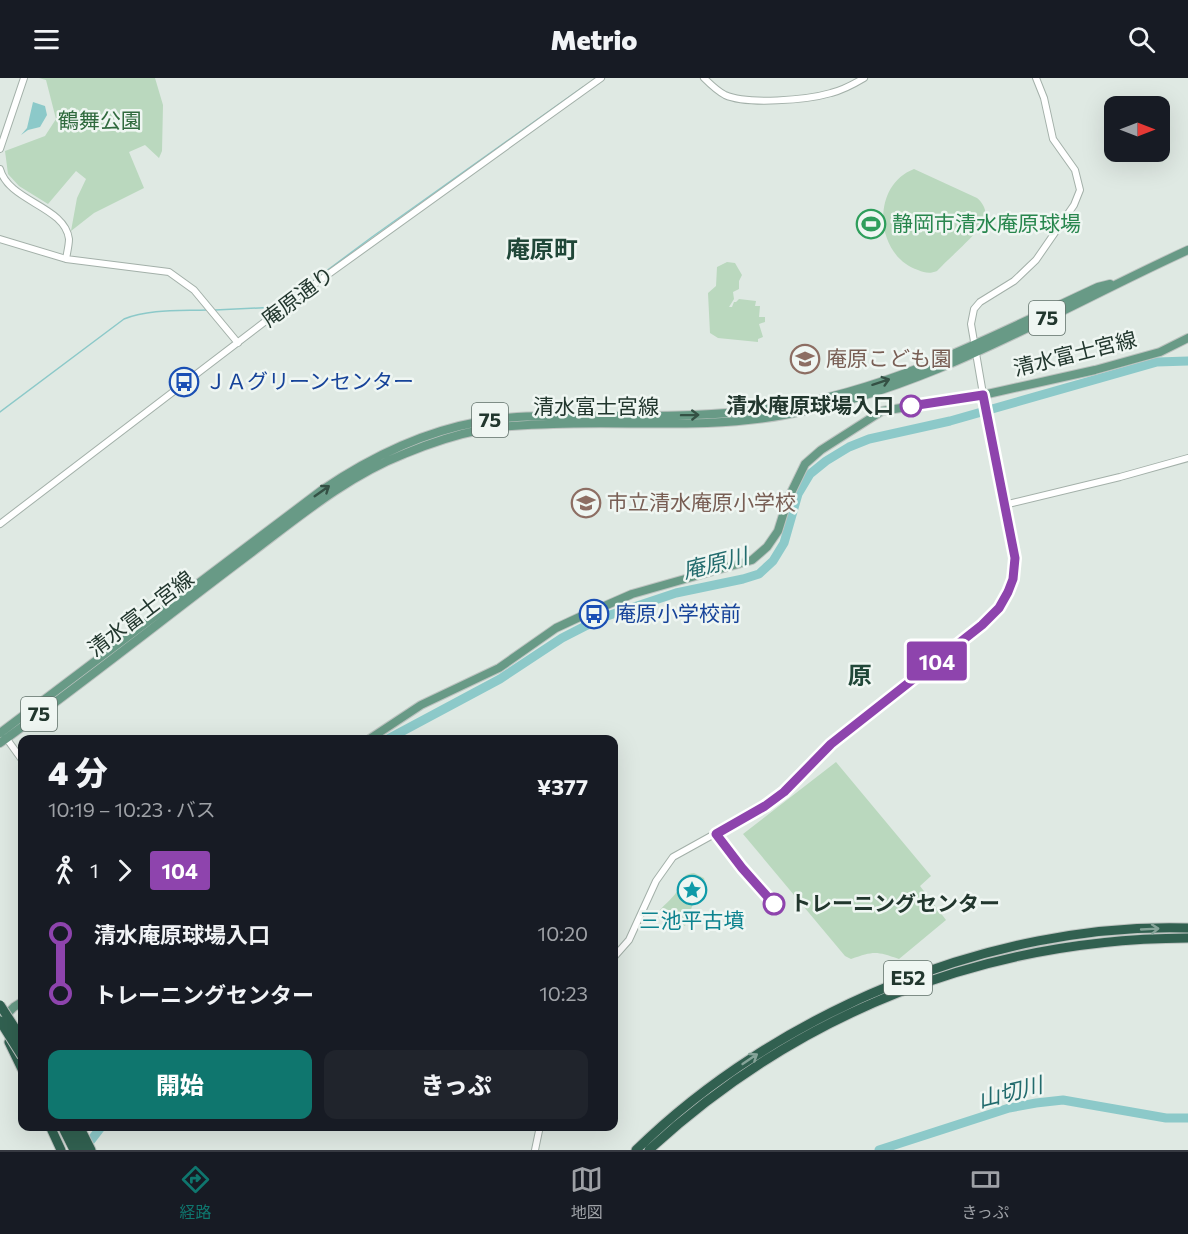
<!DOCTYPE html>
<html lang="ja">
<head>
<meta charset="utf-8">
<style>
	body { margin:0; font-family:Commissioner,"Noto Sans JP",sans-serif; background:#20242c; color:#f1f3f6; height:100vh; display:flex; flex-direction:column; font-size:22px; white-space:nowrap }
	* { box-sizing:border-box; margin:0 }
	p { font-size:20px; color:#9ea1a6 }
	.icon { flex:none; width:33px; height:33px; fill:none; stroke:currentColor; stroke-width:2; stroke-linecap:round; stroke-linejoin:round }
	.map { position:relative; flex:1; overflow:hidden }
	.drawer { position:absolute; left:18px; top:657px; width:600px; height:396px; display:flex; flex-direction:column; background:#171b24; border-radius:12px; box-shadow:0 6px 24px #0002 }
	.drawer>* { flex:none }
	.badge { padding:0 12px; border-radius:4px; font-size:21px; line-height:39px }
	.needle { width:39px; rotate:90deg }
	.fabs { position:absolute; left:1104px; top:18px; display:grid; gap:12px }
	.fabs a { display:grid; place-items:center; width:66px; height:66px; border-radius:12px; background:#171b24; box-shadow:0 6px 24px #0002; font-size:30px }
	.map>.badge { position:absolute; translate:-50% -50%; box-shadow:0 0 0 3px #fff }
	.legs { display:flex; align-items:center; gap:9px; height:66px; padding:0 30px; font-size:20px }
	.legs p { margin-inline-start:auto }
	.head { display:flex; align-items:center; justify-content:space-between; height:102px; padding:0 30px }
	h1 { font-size:33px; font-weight:800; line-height:45px }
	.primary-button { display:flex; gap:12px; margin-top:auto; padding:12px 30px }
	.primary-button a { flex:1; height:69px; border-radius:12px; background:#0f766e; color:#fff; font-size:24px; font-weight:800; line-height:69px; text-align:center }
	.primary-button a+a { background:#20242c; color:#f1f3f6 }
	ul { padding:0 30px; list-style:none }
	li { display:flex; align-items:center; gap:21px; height:60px; font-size:22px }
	li i { display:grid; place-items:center; width:9px; height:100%; margin:0 8px; background:currentColor }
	li i::after { content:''; width:15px; height:15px; margin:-8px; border:4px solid; border-radius:50%; background:#171b24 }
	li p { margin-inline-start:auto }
	li:first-child i { background:linear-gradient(#0000 50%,currentColor 0) }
	li:last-child i { background:linear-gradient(currentColor 50%,#0000 0) }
	header { display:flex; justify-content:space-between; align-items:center; height:78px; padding:0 30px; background:#171b24; font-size:27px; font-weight:800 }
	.menu { display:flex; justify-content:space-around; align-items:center; height:84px; border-top:2px solid #363941; background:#171b24; font-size:16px; color:#9ea1a6 }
	.menu a { display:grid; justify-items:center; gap:3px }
	.menu .selected { color:#0f766e }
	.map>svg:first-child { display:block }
	.green { fill:#bad8be }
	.water { fill:#8cc9c9 }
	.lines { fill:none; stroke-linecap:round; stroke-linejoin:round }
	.stream { stroke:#8cc9c9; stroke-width:1.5 }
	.river { stroke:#8cc9c9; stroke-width:9 }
	.tertiary-casing { stroke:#a3b0a9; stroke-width:8 }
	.primary-casing { stroke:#bdc3c0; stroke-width:10 }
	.motorway-casing { stroke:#bdc3c0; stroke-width:11 }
	.tertiary { stroke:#fff; stroke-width:6 }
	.primary { stroke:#689a86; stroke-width:8 }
	.motorway { stroke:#316050; stroke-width:9 }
	.motorway-bridge-casing { stroke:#bdc3c0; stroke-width:11; stroke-linecap:butt }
	.motorway-bridge { stroke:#316050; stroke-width:9 }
	.oneway { stroke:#345044 }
	.oneway2 { stroke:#86a499 }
	.line-1-casing { stroke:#fff; stroke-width:14 }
	.line-1 { stroke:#8e44ad; stroke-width:9 }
	.stop-1-dot { fill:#fff; stroke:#8e44ad; stroke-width:3 }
	.labels { text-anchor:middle; stroke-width:5; stroke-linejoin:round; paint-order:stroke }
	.shield { fill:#eff6f2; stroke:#607069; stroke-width:1.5 }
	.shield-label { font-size:20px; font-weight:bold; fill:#22372e }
	.park-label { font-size:21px; fill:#306a3e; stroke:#eff6f2 }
	.leisure-label { font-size:21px; fill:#27864d; stroke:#eff6f2; text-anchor:start }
	.street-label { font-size:21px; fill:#22372e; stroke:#eff6f2 }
	.education-label { font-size:21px; fill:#785e54; stroke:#eff6f2; text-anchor:start }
	.transit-label { font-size:21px; fill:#164399; stroke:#eff6f2; text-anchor:start }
	.stop-label { font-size:21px; font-weight:bold; fill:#22372e; stroke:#eff6f2; text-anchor:end }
	.culture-label { font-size:21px; fill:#0d838f; stroke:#eff6f2 }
	.water-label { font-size:22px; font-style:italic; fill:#226b6d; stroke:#eff6f2 }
	.quarter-label { font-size:24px; font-weight:bold; fill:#204738; stroke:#eff6f2 }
</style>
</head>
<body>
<header><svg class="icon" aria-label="menu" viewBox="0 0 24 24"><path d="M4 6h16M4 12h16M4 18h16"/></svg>Metrio<svg class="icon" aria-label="search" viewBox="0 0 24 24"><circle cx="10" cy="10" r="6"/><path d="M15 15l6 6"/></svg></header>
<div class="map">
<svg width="1188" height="1072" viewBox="0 0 1188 1072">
	<rect width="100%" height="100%" fill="#dfe9e3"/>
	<path class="green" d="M39,0h116l8,27 -1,46 -3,7 -14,-13 -16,7 15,36 -50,25 -23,18 6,-33 9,-19 -10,-8 -28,33 -29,-18 -11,-12 -3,-23 40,-15 11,-17 -10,-39z
		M914,91l63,29c6,5 10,12 8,21 -4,12 -38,41 -48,52 -7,3 -12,2 -19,-1 -43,-14 -48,-84 -4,-101z
		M727,184l8,1 7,12 -3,6v8l-6,3 1,7 -5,8h3l2,-5h2l3,-3 17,2 -1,5h5l-1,11h6v5l-6,2 4,13 -5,2v3l-40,-4 -8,-5 -2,-40 8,-7 1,-19z
		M836,684l95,114 -11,10 26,34 -47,39c-23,-8 -25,-8 -48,0l-6,-3 -102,-122z
		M694,795l10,5 3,11 -5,9 -8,3 -9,25 -25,-16c5,-6 14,-13 18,-20 5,-9 3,-16 16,-17z"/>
	<path class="water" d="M33,24l12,4 2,9 -7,12 -12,3 -7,5 6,-7z"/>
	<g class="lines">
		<path class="stream" d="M215,232l63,-3 94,-70 211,-150
			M0,334l124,-93c25,-10 55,-8 83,-9"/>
		<path class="river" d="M386,662l114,-61 62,-41 39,-20 75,-25 67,-14 16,-5 14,-13 11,-18 14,-49 12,-20 16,-13 23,-14 20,-8 81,-18 207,-59 31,-1
			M85,1070l17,-22
			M879,1072l130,-42 27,-5 27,-3 103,18h22"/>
		<g class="tertiary-casing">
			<path id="tertiary" d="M704,0c7,7 13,13 21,17 22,10 82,5 106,-2 12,-3 23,-9 33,-15
				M0,71l24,-71
				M0,91c9,33 65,37 69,70 0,6 -2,14 -3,20
				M0,161l66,20 103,13 25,18 44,53
				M1004,427l116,-28 68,-19
				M0,446l305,-233 296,-213
				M4,657l18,25
				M715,756l27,34 32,37
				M614,879l15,-17 27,-59 17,-24 92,-51 19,-14 47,-48 151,-119 17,-17 9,-16 5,-13 2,-21 -21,-100 -23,-134 3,-15 6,-7 34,-21 22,-21 38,-55 6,-15 -5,-20 -22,-31 -9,-41 -8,-20
				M535,1072l5,-24"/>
		</g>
		<g class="primary-casing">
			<path id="primary" d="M0,655l322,-243c46,-31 100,-58 156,-68 36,-7 73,-6 109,-6 65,0 130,1 194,-9 114,-18 215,-73 317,-120l12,-3
				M368,662l53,-35 78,-37 57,-40 28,-13 48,-21 120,-34 15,-13 11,-16 10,-32 17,-35 16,-14 61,-39 101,-16 112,-25 65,-18 28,-14
				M0,665c82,-59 162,-123 243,-184 51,-38 102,-82 161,-105 24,-10 50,-19 76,-24 24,-5 48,-5 73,-6 77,-3 154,5 231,-9 145,-25 272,-105 404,-165
				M3,940l11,-11 8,-5"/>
		</g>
		<g class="motorway-casing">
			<path id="motorway" d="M9,964l13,27
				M50,1048l11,24
				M62,1048l12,24
				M72,1048l11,24
				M79,1048l12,24
				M636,1072c140,-137 355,-228 552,-222
				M649,1072c150,-138 335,-211 539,-212"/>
		</g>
		<use href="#tertiary" class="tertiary"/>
		<use href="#primary" class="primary"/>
		<use href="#motorway" class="motorway"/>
		<g class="motorway-bridge-casing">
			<path id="motorway-bridge" d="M0,927l22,34
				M0,943l22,35"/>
		</g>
		<use href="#motorway-bridge" class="motorway-bridge"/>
	</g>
	<defs><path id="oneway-shaft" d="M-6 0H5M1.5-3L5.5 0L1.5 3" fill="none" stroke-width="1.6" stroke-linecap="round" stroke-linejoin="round" transform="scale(1.5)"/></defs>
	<g class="oneway">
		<use href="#oneway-shaft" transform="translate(881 304) rotate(-18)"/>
		<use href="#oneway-shaft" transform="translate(690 337) rotate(-1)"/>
		<use href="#oneway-shaft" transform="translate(322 413) rotate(-35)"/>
	</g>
	<g class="oneway2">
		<use href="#oneway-shaft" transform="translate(1150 851) rotate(-3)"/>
		<use href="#oneway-shaft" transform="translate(750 981) rotate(-34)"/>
	</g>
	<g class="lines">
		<g class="line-1-casing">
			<path id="line-1" d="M774,826l-32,-36 -26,-34 49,-28 19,-14 47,-48 151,-119 17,-17 9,-16 5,-13 2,-21 -32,-163 -72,11"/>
		</g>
		<use href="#line-1" class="line-1"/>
	</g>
	<defs>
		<g id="stadium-ring" transform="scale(1.5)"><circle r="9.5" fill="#eff6f2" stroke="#2e9e5b" stroke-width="1.5"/><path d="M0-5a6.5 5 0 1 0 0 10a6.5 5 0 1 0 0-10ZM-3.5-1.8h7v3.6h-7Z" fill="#2e9e5b"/></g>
		<g id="school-ring" transform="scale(1.5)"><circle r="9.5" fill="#eff6f2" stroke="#8d6e63" stroke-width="1.5"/><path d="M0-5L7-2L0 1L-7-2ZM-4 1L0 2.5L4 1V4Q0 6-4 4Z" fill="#8d6e63"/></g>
		<g id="bus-ring" transform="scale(1.5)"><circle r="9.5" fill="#eff6f2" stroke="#1a4fb4" stroke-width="1.5"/><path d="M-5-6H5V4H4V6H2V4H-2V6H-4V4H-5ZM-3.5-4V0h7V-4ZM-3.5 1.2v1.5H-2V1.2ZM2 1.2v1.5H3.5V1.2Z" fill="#1a4fb4"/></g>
		<g id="sight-ring" transform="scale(1.5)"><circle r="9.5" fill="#eff6f2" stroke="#0f9aa8" stroke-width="1.5"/><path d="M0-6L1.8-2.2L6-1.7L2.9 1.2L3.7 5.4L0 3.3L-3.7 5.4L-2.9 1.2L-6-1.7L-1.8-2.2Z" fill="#0f9aa8"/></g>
	</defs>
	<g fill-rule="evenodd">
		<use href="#stadium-ring" x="871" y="146"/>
		<use href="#school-ring" x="805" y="281"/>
		<use href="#bus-ring" x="184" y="304"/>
		<use href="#school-ring" x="586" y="425"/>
		<use href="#bus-ring" x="594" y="536"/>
		<use href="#sight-ring" x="692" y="812"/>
	</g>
	<g class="stop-1-dot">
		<circle cx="911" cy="328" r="10"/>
		<circle cx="774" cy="826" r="10"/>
	</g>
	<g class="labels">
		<g class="shield">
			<rect x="1029" y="223" width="36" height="34" rx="4.5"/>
			<rect x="472" y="325" width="36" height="34" rx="4.5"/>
			<rect x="21" y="619" width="36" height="34" rx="4.5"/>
			<rect x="884" y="883" width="48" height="34" rx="4.5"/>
		</g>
		<g class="shield-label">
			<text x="1047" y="247">75</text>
			<text x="490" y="349">75</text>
			<text x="39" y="643">75</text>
			<text x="908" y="907">E52</text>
		</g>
		<g class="park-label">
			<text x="100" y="50">鶴舞公園</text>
		</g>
		<g class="leisure-label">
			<text x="892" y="153">静岡市清水庵原球場</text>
		</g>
		<g class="street-label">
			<text transform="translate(298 219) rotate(-37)" y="7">庵原通り</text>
			<text transform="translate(1075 276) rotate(-14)" y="7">清水富士宮線</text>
			<text x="596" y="336">清水富士宮線</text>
			<text transform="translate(141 536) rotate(-37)" y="7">清水富士宮線</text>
		</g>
		<g class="education-label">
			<text x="826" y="288">庵原こども園</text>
			<text x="607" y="432">市立清水庵原小学校</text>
		</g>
		<g class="transit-label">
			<text x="205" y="311">ＪＡグリーンセンター</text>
			<text x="615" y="543">庵原小学校前</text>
		</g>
		<g class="stop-label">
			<text x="894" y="335">清水庵原球場入口</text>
			<text x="790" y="833" text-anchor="start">トレーニングセンター</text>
		</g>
		<g class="culture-label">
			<text x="692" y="850">三池平古墳</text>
		</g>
		<g class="water-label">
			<text transform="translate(715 485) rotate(-14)" y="8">庵原川</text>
			<text transform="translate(1010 1014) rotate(-14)" y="8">山切川</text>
		</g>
		<g class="quarter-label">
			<text x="542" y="180">庵原町</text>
			<text x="860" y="606">原</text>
		</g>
	</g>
</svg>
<div class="fabs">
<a><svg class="needle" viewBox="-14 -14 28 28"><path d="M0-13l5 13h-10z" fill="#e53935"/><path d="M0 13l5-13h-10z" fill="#9ea1a6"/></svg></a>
</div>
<b class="badge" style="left:937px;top:583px;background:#8e44ad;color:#fff">104</b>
<section class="drawer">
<div class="head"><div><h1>4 分</h1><p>10:19 – 10:23 · バス</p></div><b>¥377</b></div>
<div class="legs"><svg class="icon" aria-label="walk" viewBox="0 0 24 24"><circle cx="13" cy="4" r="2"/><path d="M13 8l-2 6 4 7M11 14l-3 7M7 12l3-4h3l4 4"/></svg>1<svg class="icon" aria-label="forward" viewBox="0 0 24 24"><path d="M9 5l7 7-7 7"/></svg><b class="badge" style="background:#8e44ad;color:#fff">104</b></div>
<ul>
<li><i style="color:#8e44ad"></i><b>清水庵原球場入口</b><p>10:20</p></li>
<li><i style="color:#8e44ad"></i><b>トレーニングセンター</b><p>10:23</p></li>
</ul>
<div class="primary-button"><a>開始</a><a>きっぷ</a></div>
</section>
</div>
<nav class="menu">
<a class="selected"><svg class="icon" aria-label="directions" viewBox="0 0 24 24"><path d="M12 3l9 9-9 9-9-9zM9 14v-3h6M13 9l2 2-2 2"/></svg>経路</a>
<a><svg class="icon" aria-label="map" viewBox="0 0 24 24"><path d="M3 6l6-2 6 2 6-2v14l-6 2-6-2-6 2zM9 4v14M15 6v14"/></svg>地図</a>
<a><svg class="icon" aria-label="tickets" viewBox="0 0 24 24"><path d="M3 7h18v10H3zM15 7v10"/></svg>きっぷ</a>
</nav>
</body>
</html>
